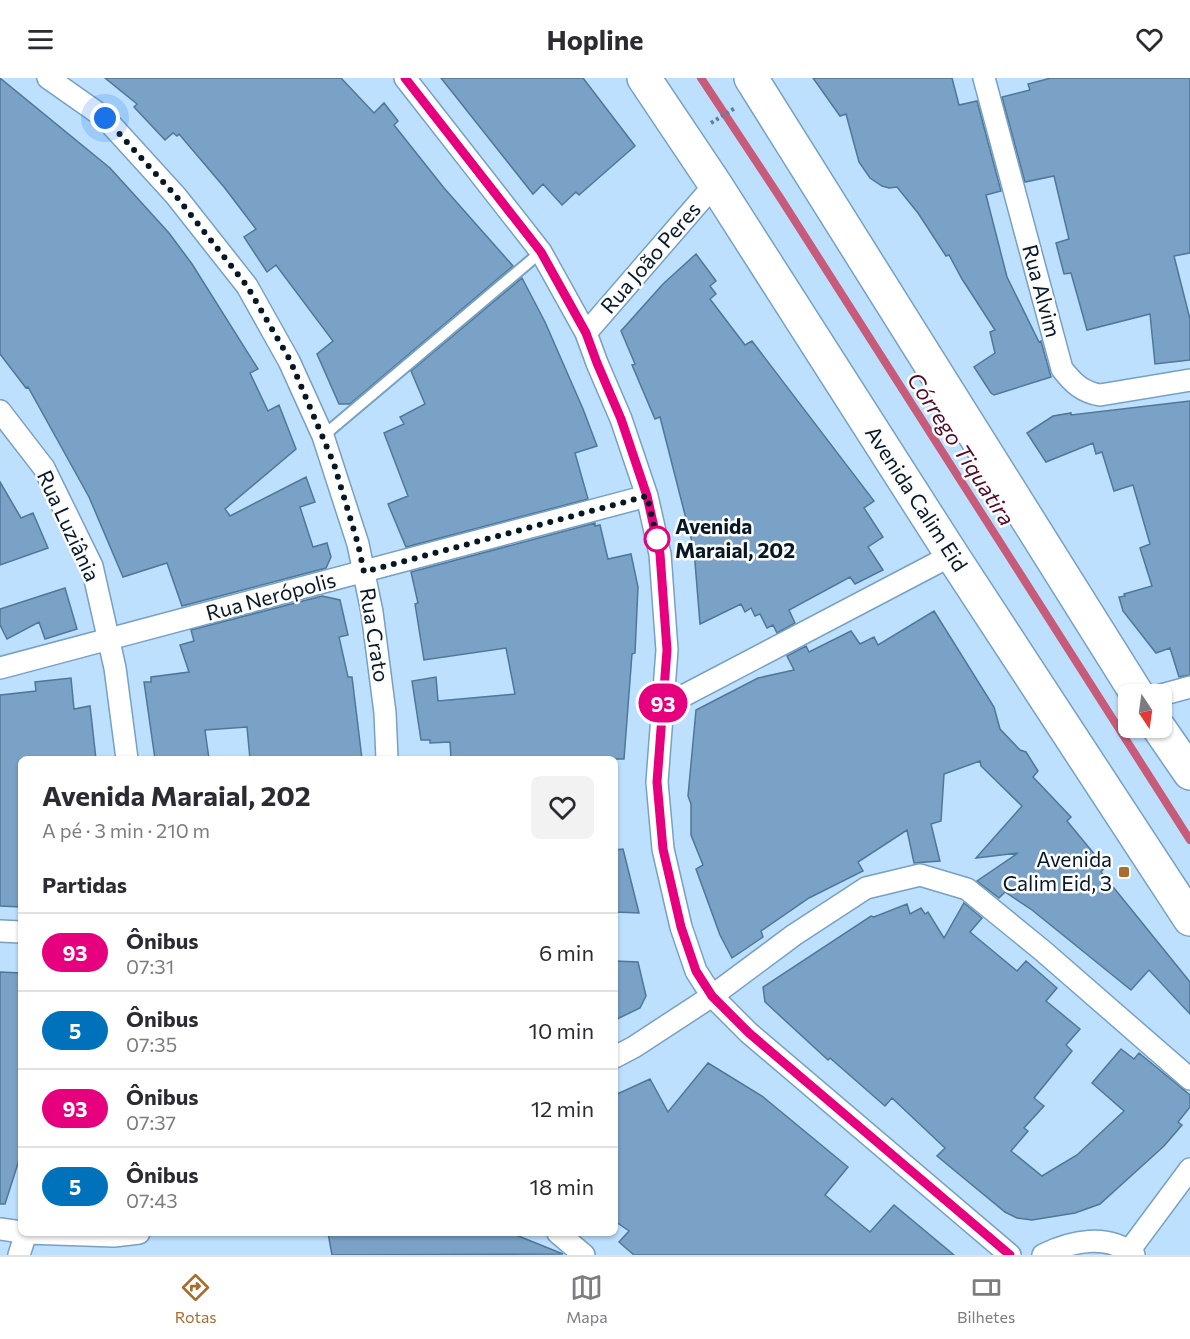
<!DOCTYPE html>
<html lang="pt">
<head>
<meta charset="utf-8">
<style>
	body { margin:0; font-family:Commissioner,sans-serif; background:#f2f2f3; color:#2b2b33; height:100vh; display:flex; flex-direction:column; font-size:22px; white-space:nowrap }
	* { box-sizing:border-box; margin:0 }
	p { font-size:20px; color:#7c7c81 }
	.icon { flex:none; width:33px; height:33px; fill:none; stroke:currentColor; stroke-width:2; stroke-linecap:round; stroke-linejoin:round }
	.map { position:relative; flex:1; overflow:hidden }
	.drawer { position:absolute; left:18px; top:678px; width:600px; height:480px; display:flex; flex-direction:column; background:#fff; border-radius:9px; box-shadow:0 2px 4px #0004 }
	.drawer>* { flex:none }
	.badge { padding:0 12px; border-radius:20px; font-size:21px; line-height:39px }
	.needle { width:39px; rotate:167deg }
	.fabs { position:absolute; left:1118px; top:606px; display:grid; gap:12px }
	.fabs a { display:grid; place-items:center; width:54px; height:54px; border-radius:9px; background:#fff; box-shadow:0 2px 4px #0004; font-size:30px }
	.you { position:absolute; width:30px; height:30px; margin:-15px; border:4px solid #fff; border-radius:50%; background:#1a73e8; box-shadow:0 0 0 9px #1a73e833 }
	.map>.badge { position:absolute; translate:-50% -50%; box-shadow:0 0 0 3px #fff }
	h2 { padding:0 24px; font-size:22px; line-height:54px }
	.round { display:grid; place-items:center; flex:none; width:63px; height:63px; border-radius:9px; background:#f2f2f3 }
	.headline { display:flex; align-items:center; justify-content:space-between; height:102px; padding:0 24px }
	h1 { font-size:28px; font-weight:700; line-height:45px }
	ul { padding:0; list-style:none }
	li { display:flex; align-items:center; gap:18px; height:78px; padding:0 24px; border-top:2px solid #e1e1e2 }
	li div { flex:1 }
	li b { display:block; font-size:22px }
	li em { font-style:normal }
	li .badge { min-width:66px; font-weight:700; text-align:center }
	header { display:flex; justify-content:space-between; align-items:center; height:78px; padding:0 24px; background:#fff; font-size:27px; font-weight:700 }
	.menu { display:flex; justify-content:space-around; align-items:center; height:84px; border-top:2px solid #e1e1e2; background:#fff; font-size:16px; color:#7c7c81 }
	.menu a { display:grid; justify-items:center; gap:3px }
	.menu .on { color:#a86d2e }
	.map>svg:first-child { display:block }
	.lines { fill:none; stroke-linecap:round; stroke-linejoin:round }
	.stream { stroke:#c75c7a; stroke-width:8 }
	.building { fill:#79a2c6; stroke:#4f7798; stroke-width:1.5 }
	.lane-casing { stroke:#77a0c3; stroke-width:14 }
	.street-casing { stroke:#77a0c3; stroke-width:24 }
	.primary-casing { stroke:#77a0c3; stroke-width:36 }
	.path { stroke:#647e93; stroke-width:4; stroke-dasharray:3 3; stroke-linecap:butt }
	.lane { stroke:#fff; stroke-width:10 }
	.street { stroke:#fff; stroke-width:21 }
	.primary { stroke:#fff; stroke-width:33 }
	.line-casing { stroke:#fff; stroke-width:14 }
	.line { stroke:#e6007e; stroke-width:9 }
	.walk { stroke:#071825; stroke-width:6; stroke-dasharray:0 10.8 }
	.stop-dot { fill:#fff; stroke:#e6007e; stroke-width:3 }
	.poi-dot { fill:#a86d2e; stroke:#fcfcfc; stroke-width:2 }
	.labels { text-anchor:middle; stroke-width:5; stroke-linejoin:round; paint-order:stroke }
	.street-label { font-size:21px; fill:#071825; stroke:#fcfcfc }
	.stop-label { font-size:21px; font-weight:bold; fill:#071825; stroke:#fcfcfc; text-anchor:start }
	.poi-label { font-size:21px; fill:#071825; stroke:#fcfcfc; text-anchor:end }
	.water-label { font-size:22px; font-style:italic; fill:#510c25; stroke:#fcfcfc }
</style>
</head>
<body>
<header><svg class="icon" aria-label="menu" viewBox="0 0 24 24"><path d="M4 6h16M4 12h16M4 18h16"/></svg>Hopline<svg class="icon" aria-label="heart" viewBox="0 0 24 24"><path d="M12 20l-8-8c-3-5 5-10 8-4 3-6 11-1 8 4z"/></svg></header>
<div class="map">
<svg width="1190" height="1177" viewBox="0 0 1190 1177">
	<rect width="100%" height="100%" fill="#bde0fe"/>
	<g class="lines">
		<path class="stream" d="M701,0l80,121 409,641"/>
	</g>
	<path class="building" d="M0,0l110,90 59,65 23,31 66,105 -8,4 18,38 11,-6 17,44 -71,60 5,7 76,-39 9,25 -15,5 13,40 14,-4 4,14 -5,11 -144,38 -15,-43 -44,14 -34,-80 -61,-110 -2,1 -26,-34z
		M105,0h236l33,35 10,-10 14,18 -4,4 50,63 69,78 -163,138h-11l-22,-50 16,-13 -57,-76 -9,7 -23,-35 12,-8 -32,-42 -45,-53 -2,2 -4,-3 -8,7 -31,-33 3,-3z
		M441,0h142l52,68 -56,49 -3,-3 -14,13 -19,-21 -10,10z
		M813,0h139l7,27 18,-4 24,90 -15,4 21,82 32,65 2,-1 10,36 -57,18 -3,-2 -17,-26 21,-14 -5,-21 5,-2 -33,-51 -13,-24 -3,1 -28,-43 -21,-26 -8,1 -7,-2 -12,-8 -11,-16 -13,-48 -6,2z
		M1051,0h139v175l-16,3 16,63v41l-35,4 -5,-50 -63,16 -16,-57 -7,1 -8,-31 13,-4 -15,-63 -29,6 -23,-85 28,-7 -2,-6z
		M696,176l20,27 -6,5 6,8 -6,5 35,46 7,-4 122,160 -10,7 19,29 -15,10 15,23 -28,14 -5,-7 -61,33 6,13 -18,10 -4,-8 -6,3 -7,-14 -5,2 -4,-8 -6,4 -4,-8 -41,20 -6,-74 -34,-133 -5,2 -23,-54 3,-1 -14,-33 42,-47z
		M522,200l23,44 38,87 14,37 -22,7 13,46 -182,48 -18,-43 20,-8 -24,-63 20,-9 -4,-7 25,-13 -14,-33z
		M1190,323v274l-11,2 -9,-29 -14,5 -33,-42 -4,-14 6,-1 -1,-2 28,-8 -12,-38 10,-4 -17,-59 -19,6 -12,-39 -6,2 -3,-11 -47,19 -19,-29 26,-17 18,-3v2z
		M0,404l21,36 12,-5 15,35 -48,17z
		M595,445v3l5,-1 8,34 23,-5 7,33 -3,66 -3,1 -8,105h-173l-1,-17 -20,1v-3h-9l-9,-59 24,-4 2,24 77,-7 -9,-46 -82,12 -9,-56 3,-1 -7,-31z
		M65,510l12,41 -32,10 -6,-17 -32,17 -7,-14v-16z
		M322,518l18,4 8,35 -9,2 9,40h4l10,82h-112l-3,-32 -42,3 4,29h-54l-11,-77h7v-5l38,-5 -9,-27 14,-4 -3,-11z
		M934,533l60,96 6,22 20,21 6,2 12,19 -5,6 38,40 -4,4 38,46 -4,5 89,110v32l-41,-44 -18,20 -99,-80 -27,-18 -6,6 -22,-17 41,-28 -42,5 46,-52 -41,-40 -1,-5 -36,13 -3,47 -10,3 9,37 -26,2 -7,-33 -49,32 5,9 -54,27 -48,33 2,6 -31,21 -12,-23 -24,-66 7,-4 -12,-30v-31l-3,-8 8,-86 62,-32 36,-8 -7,-14 19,-10 3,6 42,-21 9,13 14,-7 4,8z
		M71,600l3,31 16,-3 6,53h-75v148l-21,-1v-211l36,-4 -1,-9z
		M623,771l16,64 -24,-1v-62z
		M964,825l18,15 -12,14 47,39 9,-10 31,27 -11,13 34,28 -14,16 6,6 -38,47 10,8 -20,22 4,3 -17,20 31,25 35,-21 47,-44 -32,-28 29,-34 13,10 5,-6 51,42v12l-12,15 4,3 -18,21 -64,58 -25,9 -43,7 -15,-2 -12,-6 -68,-56 8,-8 -53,-50 -7,8 -55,-48 -2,2 -63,-58 -2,-15 108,-71 3,1 33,-13 3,10 11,-6 4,6 3,-2 16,26z
		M615,883l23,1 8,34 -6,12 -25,12z
		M0,894l21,1v181l-16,50h-5z
		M708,985l54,33 86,71 -23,28 45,37 24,-27 60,50h-320l-15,-13 10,-11 -14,-10v-126l35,-16 18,33z
		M328,1155h183l52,21 -231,1z"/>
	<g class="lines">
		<g class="lane-casing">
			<path id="lane" d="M323,358l218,-184"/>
		</g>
		<g class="street-casing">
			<path id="street" d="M48,0l57,40 71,78 71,90 42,75 34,75 35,108 14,68 13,101 2,46
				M405,0l136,174 45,81 11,30 24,56 26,77 13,58 7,96 -10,132 6,67 18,78 15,44 16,25 37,37 261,222
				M984,0l78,291c11,14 20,23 38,26l90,-15
				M586,255l129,-149
				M0,333l44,57 48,98 23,102 12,91
				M0,590l647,-172
				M1161,617l29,-8
				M662,629l290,-152
				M0,853l21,1
				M615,979l19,-10 78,-51 82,-61 72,-47 54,-13 47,14 76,62 147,128
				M0,1151l21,3
				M27,1155l87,3 25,-3
				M558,1155l26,22
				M1129,1173l61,-82
				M19,1177l7,-22
				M1043,1177c28,-14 64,-22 91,0"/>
		</g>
		<g class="primary-casing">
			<path id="primary" d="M644,0l71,106 237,371 238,364
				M751,0l386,616
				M1159,650l31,45"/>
		</g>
		<path class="path" d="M711,45l24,-15"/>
		<use href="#lane" class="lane"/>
		<use href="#street" class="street"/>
		<use href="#primary" class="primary"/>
	</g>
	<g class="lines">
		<g class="line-casing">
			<path id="line" d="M405,0l136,174 45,81 11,30 24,56 26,77 13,58 7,96 -10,132 6,67 18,78 15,44 16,25 37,37 261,222"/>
		</g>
		<use href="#line" class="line"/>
		<path class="walk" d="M105,40l71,78 71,90 43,74 44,104 24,80 6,28 283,-76 10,43"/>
	</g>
	<circle class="stop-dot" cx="657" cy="461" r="12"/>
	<rect class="poi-dot" x="1118" y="788" width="12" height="12" rx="3"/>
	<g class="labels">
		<g class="street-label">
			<text transform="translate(651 180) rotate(-49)" y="7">Rua João Peres</text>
			<text transform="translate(1041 213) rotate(75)" y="7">Rua Alvim</text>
			<text transform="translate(916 421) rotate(57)" y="7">Avenida Calim Eid</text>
			<text transform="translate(68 448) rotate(65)" y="7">Rua Luziânia</text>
			<text transform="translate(271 519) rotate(-15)" y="7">Rua Nerópolis</text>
			<text transform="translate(374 557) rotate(81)" y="7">Rua Crato</text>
		</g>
		<g class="stop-label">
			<text x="675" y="456">Avenida<tspan x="675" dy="24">Maraial, 202</tspan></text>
		</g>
		<g class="poi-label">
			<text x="1112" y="789">Avenida<tspan x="1112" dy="24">Calim Eid, 3</tspan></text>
		</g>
		<g class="water-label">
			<text transform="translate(961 371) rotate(57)" y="8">Córrego Tiquatira</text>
		</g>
	</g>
</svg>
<div class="fabs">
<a><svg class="needle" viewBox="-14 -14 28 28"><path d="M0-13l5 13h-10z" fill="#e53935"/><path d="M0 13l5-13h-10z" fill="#7c7c81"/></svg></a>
</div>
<div class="you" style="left:105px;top:40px"></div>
<b class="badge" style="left:663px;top:625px;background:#e6007e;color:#fff">93</b>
<section class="drawer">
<div class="headline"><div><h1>Avenida Maraial, 202</h1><p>A pé · 3 min · 210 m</p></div><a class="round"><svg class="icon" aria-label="heart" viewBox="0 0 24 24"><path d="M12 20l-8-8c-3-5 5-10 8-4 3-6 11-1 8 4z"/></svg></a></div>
<h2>Partidas</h2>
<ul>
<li><span class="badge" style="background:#e6007e;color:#fff">93</span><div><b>Ônibus</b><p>07:31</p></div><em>6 min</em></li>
<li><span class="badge" style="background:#0072bc;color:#fff">5</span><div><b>Ônibus</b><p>07:35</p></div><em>10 min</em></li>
<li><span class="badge" style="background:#e6007e;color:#fff">93</span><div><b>Ônibus</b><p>07:37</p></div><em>12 min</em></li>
<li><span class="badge" style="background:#0072bc;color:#fff">5</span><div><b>Ônibus</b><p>07:43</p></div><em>18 min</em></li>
</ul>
</section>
</div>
<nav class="menu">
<a class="on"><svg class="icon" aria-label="directions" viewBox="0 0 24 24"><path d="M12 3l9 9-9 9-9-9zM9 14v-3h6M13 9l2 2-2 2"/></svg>Rotas</a>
<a><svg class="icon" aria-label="map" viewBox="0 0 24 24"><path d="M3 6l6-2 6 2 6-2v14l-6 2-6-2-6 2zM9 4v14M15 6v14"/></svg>Mapa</a>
<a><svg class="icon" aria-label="tickets" viewBox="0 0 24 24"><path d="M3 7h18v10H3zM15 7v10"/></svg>Bilhetes</a>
</nav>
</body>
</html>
